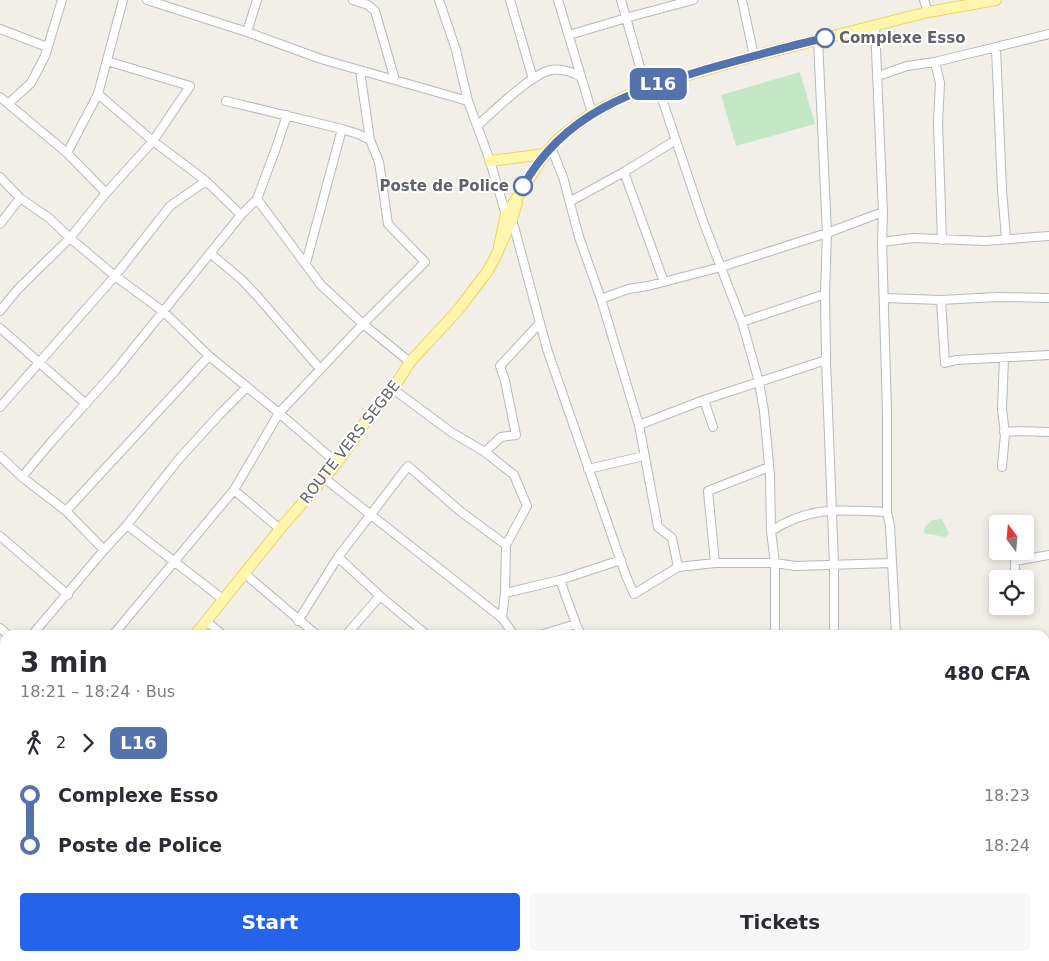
<!DOCTYPE html>
<html lang="en">
<head>
<meta charset="utf-8">
<style>
	body { margin:0; font-family:"DejaVu Sans",sans-serif; background:#f7f7f7; color:#2b2b33; height:100vh; display:flex; flex-direction:column; font-size:19px; white-space:nowrap }
	* { box-sizing:border-box; margin:0 }
	p { font-size:16px; color:#7c7c81 }
	.icon { flex:none; width:28px; height:28px; fill:none; stroke:currentColor; stroke-width:2; stroke-linecap:round; stroke-linejoin:round }
	.map { position:relative; flex:1; overflow:hidden }
	.details { position:absolute; left:0px; top:630px; width:1050px; height:331px; display:flex; flex-direction:column; background:#fff; border-radius:15px 15px 0 0; box-shadow:0 2px 8px #0003 }
	.details>* { flex:none }
	.badge { padding:0 10px; border-radius:8px; font-size:18px; line-height:32px }
	.needle { width:32px; rotate:344deg }
	.controls { position:absolute; left:989px; top:515px; display:grid; gap:10px }
	.controls a { display:grid; place-items:center; width:45px; height:45px; border-radius:5px; background:#fff; box-shadow:0 2px 8px #0003; font-size:25px }
	.map>.badge { position:absolute; translate:-50% -50%; box-shadow:0 0 0 2px #fff }
	.legs { display:flex; align-items:center; gap:8px; height:55px; padding:0 20px; font-size:16px }
	.legs p { margin-inline-start:auto }
	.head { display:flex; align-items:center; justify-content:space-between; height:85px; padding:0 20px }
	h1 { font-size:28px; font-weight:700; line-height:38px }
	.action { display:flex; gap:10px; margin-top:auto; padding:10px 20px }
	.action a { flex:1; height:58px; border-radius:5px; background:#2563eb; color:#fff; font-size:20px; font-weight:700; line-height:58px; text-align:center }
	.action a+a { background:#f7f7f7; color:#2b2b33 }
	ul { padding:0 20px; list-style:none }
	li { display:flex; align-items:center; gap:18px; height:50px; font-size:19px }
	li i { display:grid; place-items:center; width:8px; height:100%; margin:0 6px; background:currentColor }
	li i::after { content:''; width:12px; height:12px; margin:-6px; border:4px solid; border-radius:50%; background:#fff }
	li p { margin-inline-start:auto }
	li:first-child i { background:linear-gradient(#0000 50%,currentColor 0) }
	li:last-child i { background:linear-gradient(currentColor 50%,#0000 0) }
	.map>svg:first-child { display:block }
	.green { fill:#c4e8c6 }
	.lines { fill:none; stroke-linecap:round; stroke-linejoin:round }
	.minor-casing { stroke:#b8b9be; stroke-width:10 }
	.major-casing { stroke:#f3d25e; stroke-width:12 }
	.minor { stroke:#fff; stroke-width:8 }
	.major { stroke:#fff6ae; stroke-width:10 }
	.line-1-casing { stroke:#fff; stroke-width:11 }
	.line-1 { stroke:#5472ae; stroke-width:8 }
	.stop-1-dot { fill:#fff; stroke:#5472ae; stroke-width:2.5 }
	.labels { text-anchor:middle; stroke-width:4; stroke-linejoin:round; paint-order:stroke }
	.stop-label { font-size:15px; font-weight:bold; fill:#5f6268; stroke:#fff; text-anchor:start }
	.street-label { font-size:15px; fill:#5f6268; stroke:#fff }
</style>
</head>
<body>
<div class="map">
<svg width="1049" height="961" viewBox="0 0 1049 961">
	<rect width="100%" height="100%" fill="#f1efe8"/>
	<path class="green" d="M800,72l15,52 -79,22 -15,-51z
		M942,519l7,15 -4,3 -21,-4 1,-7 8,-6z"/>
	<g class="lines">
		<g class="minor-casing">
			<path id="minor" d="M147,0l100,32 74,27 147,42
				M353,0l15,5 7,6 20,69
				M439,0l17,50 12,51 22,60 16,54
				M510,0l23,79
				M558,0l34,113
				M621,0l25,88
				M742,0l12,56
				M924,0l4,12
				M875,26l8,186 -1,30 5,169v101l3,14 6,109
				M0,29l47,18
				M247,32l10,-32
				M569,35l64,-19 60,-16
				M818,40l9,193 -2,61 1,66 8,204v71
				M996,48l6,142 4,48
				M935,62l114,-28
				M878,76l29,-10 28,-4 5,21 -2,39 4,118
				M657,84l46,137 39,101 17,60 5,29 6,64 1,56 4,32v72
				M98,94l55,47 53,40 35,34
				M0,97l67,56 39,40
				M226,101l116,28 16,5 12,6
				M9,103l22,-20 14,-27 17,-56
				M477,126c16,-14 54,-52 74,-56 11,-2 21,2 30,7
				M551,147l12,30 16,60 22,62 38,126 19,102 14,11 6,29
				M67,153l31,-59 25,-94
				M624,172l40,110
				M0,177l20,21 29,20 21,20 45,38 49,36 45,44 70,57 58,50
				M257,199l64,86 42,39 47,38
				M571,201l53,-29 52,-32
				M512,219l35,130 79,227 8,18 44,-27 37,-4h60l20,3 96,-3
				M0,224l20,-26
				M882,242l31,-4 72,3 64,-5
				M210,253l32,27 16,17 62,72
				M306,263l36,-134
				M885,298l56,2 56,-3 52,1
				M601,299l27,-10 20,-3 73,-19 106,-34 56,-21
				M941,300l4,63 11,-3 93,-5
				M0,311l18,-22 52,-51 36,-45 47,-52 37,-55 -83,-25
				M742,322l83,-28
				M0,328l86,76
				M393,389l58,43 34,20
				M704,400l9,27
				M0,407l115,-131 55,-70 36,-25
				M639,425l65,-25 122,-40
				M1004,432c13,-2 31,0 45,0
				M0,456l22,21 44,34 38,39
				M1002,467l3,-33 -3,-25 2,-51
				M588,469l56,-13
				M22,477l31,-37 62,-69 126,-156 16,-16 19,-51 11,-33
				M324,478l178,140 12,17
				M234,490l46,39
				M66,511l143,-155
				M127,525l97,75
				M771,531c40,-26 71,-21 116,-19
				M0,536l68,59
				M506,545l21,-39 -13,-31 -29,-23 16,-15 15,-2 -11,-54 -5,-15 39,-42
				M338,557l42,39 47,39
				M715,563l-7,-72 61,-24
				M1015,570v-9l34,-6
				M245,574l72,61
				M560,580l16,44
				M505,593l55,-13 61,-20
				M298,621l40,-64 70,-91 52,45 46,34 -1,48 -3,25
				M207,622l16,13
				M0,628l8,7
				M32,635l72,-85 23,-25 52,-66 40,-44 27,-27
				M113,635l121,-145 45,-77 84,-89 62,-62 -37,-38 -9,-62 -9,-22 -10,-69
				M346,635l34,-39
				M540,635l36,-11 5,11
				M0,677l5,-7
				M1045,694l4,-1
				M0,696l5,4
				M0,794l5,-7
				M0,805l5,3
				M1045,854h4
				M0,942l5,3
				M23,956l7,5
				M170,956l8,5
				M262,956l1,5
				M326,956l2,5
				M462,956l1,5
				M521,956v5
				M813,956l20,2 8,3
				M1018,956l1,5
				M627,958l6,-2
				M107,961l4,-5
				M275,961l12,-5
				M719,961l13,-5
				M893,961v-5
				M958,961v-5
				M1038,961l11,-2"/>
		</g>
		<g class="major-casing">
			<path id="major" d="M490,161l55,-7
				M499,246l7,-31 39,-61 13,-15 34,-26 32,-16 33,-13 97,-28 174,-44 68,-12
				M195,635l85,-106 57,-66 33,-48 23,-26 17,-27 48,-52 29,-38 8,-14 17,-39 5,-16
				M0,901l5,-8"/>
		</g>
		<use href="#minor" class="minor"/>
		<use href="#major" class="major"/>
	</g>
	<g class="lines">
		<g class="line-1-casing">
			<path id="line-1" d="M523,186c42,-74 108,-94 184,-117 39,-11 78,-22 118,-31"/>
		</g>
		<use href="#line-1" class="line-1"/>
	</g>
	<g class="stop-1-dot">
		<circle cx="825" cy="38" r="9"/>
		<circle cx="523" cy="186" r="9"/>
	</g>
	<g class="labels">
		<g class="stop-label">
			<text x="839" y="43">Complexe Esso</text>
			<text x="509" y="191" text-anchor="end">Poste de Police</text>
		</g>
		<g class="street-label">
			<text transform="translate(350 442) rotate(-52)" y="5">ROUTE VERS SEGBE</text>
		</g>
	</g>
</svg>
<div class="controls">
<a><svg class="needle" viewBox="-14 -14 28 28"><path d="M0-13l5 13h-10z" fill="#e53935"/><path d="M0 13l5-13h-10z" fill="#7c7c81"/></svg></a>
<a><svg class="icon" aria-label="locate" viewBox="0 0 24 24"><circle cx="12" cy="12" r="6"/><path d="M12 2v4M12 18v4M2 12h4M18 12h4"/></svg></a>
</div>
<b class="badge" style="left:658px;top:84px;background:#5472ae;color:#fff">L16</b>
<section class="details">
<div class="head"><div><h1>3 min</h1><p>18:21 – 18:24 · Bus</p></div><b>480 CFA</b></div>
<div class="legs"><svg class="icon" aria-label="walk" viewBox="0 0 24 24"><circle cx="13" cy="4" r="2"/><path d="M13 8l-2 6 4 7M11 14l-3 7M7 12l3-4h3l4 4"/></svg>2<svg class="icon" aria-label="forward" viewBox="0 0 24 24"><path d="M9 5l7 7-7 7"/></svg><b class="badge" style="background:#5472ae;color:#fff">L16</b></div>
<ul>
<li><i style="color:#5472ae"></i><b>Complexe Esso</b><p>18:23</p></li>
<li><i style="color:#5472ae"></i><b>Poste de Police</b><p>18:24</p></li>
</ul>
<div class="action"><a>Start</a><a>Tickets</a></div>
</section>
</div>
</body>
</html>
